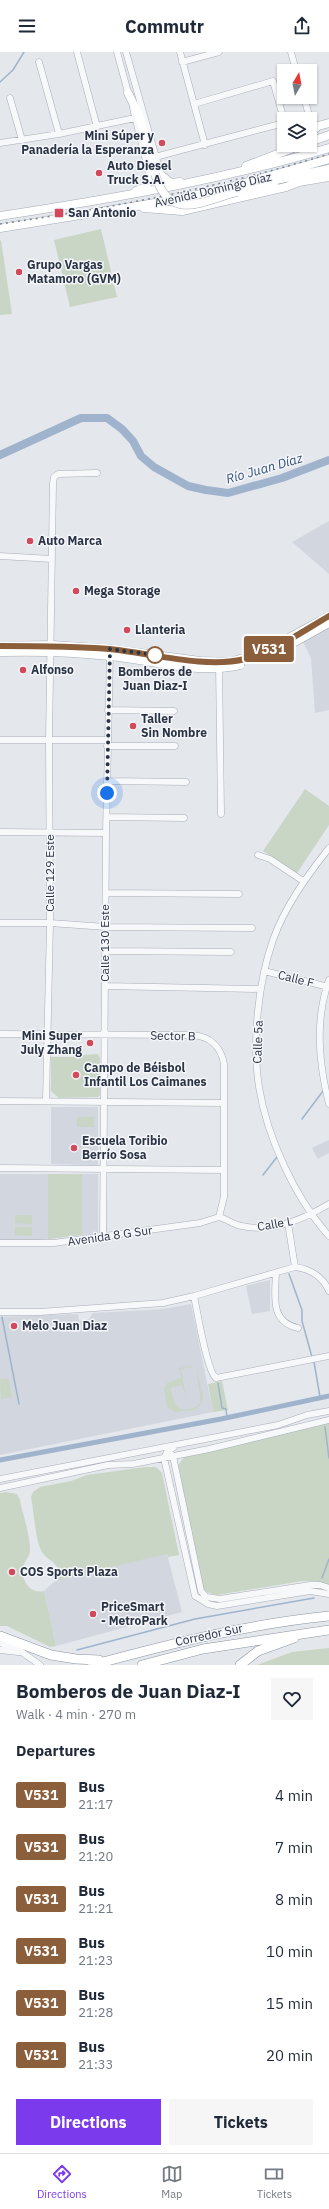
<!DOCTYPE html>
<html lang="en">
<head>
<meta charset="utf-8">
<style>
	body { margin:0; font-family:"IBM Plex Sans",sans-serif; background:#f6f6f7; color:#1f2937; height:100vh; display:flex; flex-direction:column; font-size:15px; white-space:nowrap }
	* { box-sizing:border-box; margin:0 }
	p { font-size:13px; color:#747a83 }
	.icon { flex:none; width:22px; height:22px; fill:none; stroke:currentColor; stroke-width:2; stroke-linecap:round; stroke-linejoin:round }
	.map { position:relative; height:1613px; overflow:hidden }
	.side { display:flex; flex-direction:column; background:#fff; flex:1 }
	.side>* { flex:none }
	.badge { padding:0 8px; border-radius:3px; font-size:14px; line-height:26px }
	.needle { width:26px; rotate:10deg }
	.controls { position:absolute; left:277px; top:12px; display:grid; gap:8px }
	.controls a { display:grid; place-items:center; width:40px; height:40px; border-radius:0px; background:#fff; box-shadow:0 1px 3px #0004; font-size:20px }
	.you { position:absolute; width:20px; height:20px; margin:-10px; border:3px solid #fff; border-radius:50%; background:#1a73e8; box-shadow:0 0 0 6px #1a73e833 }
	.map>.badge { position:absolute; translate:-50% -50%; box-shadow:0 0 0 2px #fff }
	h2 { padding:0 16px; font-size:15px; line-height:36px }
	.round { display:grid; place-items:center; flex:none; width:42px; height:42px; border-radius:0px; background:#f6f6f7 }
	.overview { display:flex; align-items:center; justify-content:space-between; height:68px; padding:0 16px }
	h1 { font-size:19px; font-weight:800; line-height:30px }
	.primary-button { display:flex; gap:8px; margin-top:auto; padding:8px 16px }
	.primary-button a { flex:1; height:46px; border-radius:0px; background:#7c3aed; color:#fff; font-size:16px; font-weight:800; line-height:46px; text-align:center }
	.primary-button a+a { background:#f6f6f7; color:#1f2937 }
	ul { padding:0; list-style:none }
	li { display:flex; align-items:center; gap:12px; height:52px; padding:0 16px }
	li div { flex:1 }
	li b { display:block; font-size:15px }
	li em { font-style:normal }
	li .badge { min-width:44px; font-weight:700; text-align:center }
	header { display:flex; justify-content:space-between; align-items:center; height:52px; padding:0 16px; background:#fff; font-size:18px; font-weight:800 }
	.dock { display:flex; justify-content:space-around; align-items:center; height:56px; border-top:1px solid #e0e1e3; background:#fff; font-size:11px; color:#747a83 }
	.dock a { display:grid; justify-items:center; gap:2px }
	.dock .selected { color:#7c3aed }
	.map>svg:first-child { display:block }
	.built { fill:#d2d6de }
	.green { fill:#c9d6c5 }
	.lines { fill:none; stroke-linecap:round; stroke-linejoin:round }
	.stream { stroke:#9fb4cc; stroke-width:1.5 }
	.canal { stroke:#9fb4cc; stroke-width:5 }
	.river { stroke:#9fb4cc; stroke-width:8 }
	.minor-casing { stroke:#a9aeb7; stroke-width:7 }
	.major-casing { stroke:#a3abb8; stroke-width:9 }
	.highway-casing { stroke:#8b94a3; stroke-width:10 }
	.minor { stroke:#f7f8fa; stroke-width:6 }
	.major { stroke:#fff; stroke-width:8 }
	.highway { stroke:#fff; stroke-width:9 }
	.rail { stroke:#7d8696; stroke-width:1.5; stroke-dasharray:2 4; stroke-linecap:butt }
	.major-bridge-casing { stroke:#a3abb8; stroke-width:9; stroke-linecap:butt }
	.major-bridge { stroke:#fff; stroke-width:8 }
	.line-casing { stroke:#fff; stroke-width:9 }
	.line { stroke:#8b5e3c; stroke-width:6 }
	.walk { stroke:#2b3445; stroke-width:4; stroke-dasharray:0 7.2 }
	.poi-dot { fill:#d1495b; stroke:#f4f6f9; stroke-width:1.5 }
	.stop-dot { fill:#fff; stroke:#8b5e3c; stroke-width:2 }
	.labels { text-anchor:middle; stroke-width:3; stroke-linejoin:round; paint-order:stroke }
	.poi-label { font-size:12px; font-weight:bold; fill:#2b3445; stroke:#f4f6f9; text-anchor:start }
	.street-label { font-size:12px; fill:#2b3445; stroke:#f4f6f9 }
	.stop-label { font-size:12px; font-weight:bold; fill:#2b3445; stroke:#f4f6f9 }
	.water-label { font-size:13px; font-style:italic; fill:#34527a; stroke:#f4f6f9 }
</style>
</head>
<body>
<header><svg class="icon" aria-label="menu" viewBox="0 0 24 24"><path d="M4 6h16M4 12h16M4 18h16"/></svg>Commutr<svg class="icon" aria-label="share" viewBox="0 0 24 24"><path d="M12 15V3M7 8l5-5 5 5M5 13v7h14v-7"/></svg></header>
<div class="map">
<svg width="329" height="1613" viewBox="0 0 329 1613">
	<rect width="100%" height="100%" fill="#e4e7ec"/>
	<path class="built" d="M329,469v53l-37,-32z
		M329,576v82l-14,3 -4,-55 -9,-18z
		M51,1055h47v58l-47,-1z
		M329,1088v13l-11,6 -6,-11z
		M0,1122h98v59l-68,8 -30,-1z
		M270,1228v31l-18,3 -6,-28z
		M191,1252l22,108 -213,43v-138l78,-3 1,7 10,-2 4,-6 70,-4z
		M167,1502l15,58 -126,34 -12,-55 12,-11z"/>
	<path class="green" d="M101,177l16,68 -47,10 -16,-67z
		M1,188l11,74 -12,1v-74z
		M305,737l24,17v19l-32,48 -34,-22z
		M98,1002l2,5v36l-2,2 -39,1 -8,-7v-34h30l2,-2z
		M77,1065h17v10h-17z
		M48,1122h34v61l-34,4z
		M15,1163h17v9l-17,-1z
		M15,1175h17v9l-17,-1z
		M192,1314v1l-11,2 5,27 -4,-11 -11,3c2,11 4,24 19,21 5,-1 7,-2 11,-7l-5,-35 7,28 -1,8 -7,7 -20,2 -8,-5 -3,-19 3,-5 14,-5 -2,-10z
		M8,1326l4,19 -11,2 -1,-20z
		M222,1329l6,29 -15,2 -5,-28z
		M329,1370v163l-12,-4h-15l-85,14 -11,-3 -4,-4 -25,-121 7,-10z
		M145,1415h11l6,6 17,82 -11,2 -1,-3 -109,26c3,-21 -11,-17 -17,-30 -6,-13 -7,-38 -10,-53l2,-5 7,-5 31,-6 16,-6z
		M6,1440l11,2 3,6c3,16 10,34 10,50 0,7 -6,11 -7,18 -2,13 7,26 21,23l12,55 -6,1 -43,-21h-7v-133z
		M329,1596v17h-72l35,-13z"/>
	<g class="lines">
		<path class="stream" d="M0,30l13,-12 11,-18
			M302,1067l21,-28
			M263,1123l14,-18
			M289,1222l13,36v11l10,36
			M2,1265l17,87
			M314,1310l6,35
			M218,1331l4,25 4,1 1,9
			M325,1375l4,31
			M322,1526l7,-19
			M77,1598l118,-31 119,-21"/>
		<path class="canal" d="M0,1408l221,-41 108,-23"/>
		<path class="river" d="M0,403l81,-37h26l15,11 11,12 8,15 13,11 34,19 18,4 22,3 54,-15 47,-18"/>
		<g class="minor-casing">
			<path id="minor" d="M77,0l20,75
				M117,0l12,44
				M126,0l35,123 -3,6h-6l-2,-4 -17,-69
				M180,0l25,93
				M291,0l5,19
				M39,10l20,72
				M182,10l37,-10
				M304,45l9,33
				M10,46l12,42
				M194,52l79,-23 11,39
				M0,91l59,-9 76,-16
				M155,105l129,-34
				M0,504l52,3
				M219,612l2,150
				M108,658l66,1
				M0,688h107
				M107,694h68
				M107,729l79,1
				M107,765l77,1
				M0,780l106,1
				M329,796c-22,28 -44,58 -56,92 -15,43 -21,102 -14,147 8,50 36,111 70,149
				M258,803l12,4 33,22
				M106,841l133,1
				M0,871h50l56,4 146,1
				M106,899l125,1
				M264,919l65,16
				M329,928c-14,39 -10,85 0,124
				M105,934l156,3
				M0,982l192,1c18,1 29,12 32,29v133l-5,20
				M0,1049l224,2
				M46,1049l4,-178 -1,-183 4,-257 1,-6 4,-3 39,-1
				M0,1116l224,2
				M219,1165c8,2 15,8 23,9 30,7 62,-7 87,-22
				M288,1171l7,44
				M103,1185l3,-404 4,-180
				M0,1191h54l146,-20 19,-6
				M276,1221c-1,23 -6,49 22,55
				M194,1244c3,14 13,76 22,82l113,-22
				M0,1260h40l123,-9 31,-7 101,-29c15,2 28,10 34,24
				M174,1395l-7,5 -3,6 31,138 13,8 9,2 93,-15 19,3
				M170,1401l3,3 28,135 5,6 14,2 90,-14h10l9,3
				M0,1427l278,-54 29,-10 22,-4
				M0,1436l108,-23 25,-1 76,-15 120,-29
				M0,1591l19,7 21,15
				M0,1598l18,2"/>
		</g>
		<g class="major-casing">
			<path id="major" d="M128,41l11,22 16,59
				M310,82l8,-8 11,-3
				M310,90l19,-7
				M246,114l55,-21
				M161,123l10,8 9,-1
				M266,130l63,-13
				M293,131l36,-6
				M136,139l10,-4 4,-10
				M237,140l37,-7
				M144,156l38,3 104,-24 13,-5
				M0,164c111,-17 221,-36 329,-68
				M0,176l180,-29 47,-11 102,-29
				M0,594l52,-1 58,4 90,12 30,1 33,-10 66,-36
				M284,596l45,-25
				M0,600c37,-1 73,0 110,4 42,4 88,19 130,9"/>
		</g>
		<g class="highway-casing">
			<path id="highway" d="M0,1584l51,19 25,4 23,1
				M92,1613c78,-21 156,-41 237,-49
				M142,1613l61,-16 126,-19
				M240,1613l18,-14 36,-13"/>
		</g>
		<use href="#minor" class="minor"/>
		<use href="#major" class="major"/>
		<use href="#highway" class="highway"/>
		<path class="rail" d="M0,172c112,-16 221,-37 329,-70"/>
		<g class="major-bridge-casing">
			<path id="major-bridge" d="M155,122c14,48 45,28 82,18"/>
		</g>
		<use href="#major-bridge" class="major-bridge"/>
	</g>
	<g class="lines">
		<g class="line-casing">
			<path id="line" d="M0,594c37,0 73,0 109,3 41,4 97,20 136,10 30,-8 58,-28 84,-43"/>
		</g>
		<use href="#line" class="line"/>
		<path class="walk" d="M107,741l3,-144 45,6"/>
	</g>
	<g class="poi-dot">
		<circle cx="162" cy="91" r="4"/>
		<circle cx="99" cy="121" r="4"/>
		<rect x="54" y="156" width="10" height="10" rx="2"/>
		<circle cx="19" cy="220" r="4"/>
		<circle cx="30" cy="489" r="4"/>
		<circle cx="76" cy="539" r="4"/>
		<circle cx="127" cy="578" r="4"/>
		<circle cx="23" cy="618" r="4"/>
		<circle cx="133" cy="674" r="4"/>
		<circle cx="90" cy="991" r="4"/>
		<circle cx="76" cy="1023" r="4"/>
		<circle cx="74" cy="1096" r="4"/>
		<circle cx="14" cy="1274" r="4"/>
		<circle cx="12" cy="1520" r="4"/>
		<circle cx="93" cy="1562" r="4"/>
	</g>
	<circle class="stop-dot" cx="155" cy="603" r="8"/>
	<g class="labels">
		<g class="poi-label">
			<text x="154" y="88" text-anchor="end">Mini Súper y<tspan x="154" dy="14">Panadería la Esperanza</tspan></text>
			<text x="107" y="118">Auto Diesel<tspan x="107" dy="14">Truck S.A.</tspan></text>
			<text x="68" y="165">San Antonio</text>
			<text x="27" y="217">Grupo Vargas<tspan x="27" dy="14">Matamoro (GVM)</tspan></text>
			<text x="38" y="493">Auto Marca</text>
			<text x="84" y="543">Mega Storage</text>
			<text x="135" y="582">Llanteria</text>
			<text x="31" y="622">Alfonso</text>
			<text x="141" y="671">Taller<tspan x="141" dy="14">Sin Nombre</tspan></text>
			<text x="82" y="988" text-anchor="end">Mini Super<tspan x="82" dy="14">July Zhang</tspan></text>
			<text x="84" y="1020">Campo de Béisbol<tspan x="84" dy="14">Infantil Los Caimanes</tspan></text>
			<text x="82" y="1093">Escuela Toribio<tspan x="82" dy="14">Berrío Sosa</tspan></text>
			<text x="22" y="1278">Melo Juan Diaz</text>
			<text x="20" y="1524">COS Sports Plaza</text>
			<text x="101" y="1559">PriceSmart<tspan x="101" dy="14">- MetroPark</tspan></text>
		</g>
		<g class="street-label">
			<text transform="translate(213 138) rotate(-13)" y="4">Avenida Domingo Díaz</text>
			<text transform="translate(50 821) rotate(-90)" y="4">Calle 129 Este</text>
			<text transform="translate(105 891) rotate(-90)" y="4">Calle 130 Este</text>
			<text transform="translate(296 927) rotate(14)" y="4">Calle F</text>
			<text transform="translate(173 984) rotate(1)" y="4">Sector B</text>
			<text transform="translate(258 990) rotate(-88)" y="4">Calle 5a</text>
			<text transform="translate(275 1172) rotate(-10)" y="4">Calle L</text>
			<text transform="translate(110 1184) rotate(-8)" y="4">Avenida 8 G Sur</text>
			<text transform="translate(209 1583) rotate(-12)" y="4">Corredor Sur</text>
		</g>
		<g class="stop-label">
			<text x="155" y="624">Bomberos de<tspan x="155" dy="14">Juan Diaz-I</tspan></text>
		</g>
		<g class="water-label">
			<text transform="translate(264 416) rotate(-16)" y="5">Río Juan Díaz</text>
		</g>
	</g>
</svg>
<div class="controls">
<a><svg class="needle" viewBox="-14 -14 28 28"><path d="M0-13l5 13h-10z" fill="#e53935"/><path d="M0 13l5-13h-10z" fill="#747a83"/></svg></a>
<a><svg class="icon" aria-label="layers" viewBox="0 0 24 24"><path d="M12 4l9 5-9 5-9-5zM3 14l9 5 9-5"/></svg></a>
</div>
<div class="you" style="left:107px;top:741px"></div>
<b class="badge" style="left:269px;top:597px;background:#8b5e3c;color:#fff">V531</b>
</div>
<section class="side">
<div class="overview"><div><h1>Bomberos de Juan Diaz-I</h1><p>Walk · 4 min · 270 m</p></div><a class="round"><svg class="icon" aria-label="heart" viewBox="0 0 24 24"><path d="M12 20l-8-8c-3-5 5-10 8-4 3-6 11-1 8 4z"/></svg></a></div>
<h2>Departures</h2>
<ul>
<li><span class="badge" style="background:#8b5e3c;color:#fff">V531</span><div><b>Bus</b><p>21:17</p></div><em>4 min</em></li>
<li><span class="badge" style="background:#8b5e3c;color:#fff">V531</span><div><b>Bus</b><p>21:20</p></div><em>7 min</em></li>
<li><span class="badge" style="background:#8b5e3c;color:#fff">V531</span><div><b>Bus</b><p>21:21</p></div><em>8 min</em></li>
<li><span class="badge" style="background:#8b5e3c;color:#fff">V531</span><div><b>Bus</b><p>21:23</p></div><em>10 min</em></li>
<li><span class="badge" style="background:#8b5e3c;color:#fff">V531</span><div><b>Bus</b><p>21:28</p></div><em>15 min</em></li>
<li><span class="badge" style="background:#8b5e3c;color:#fff">V531</span><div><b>Bus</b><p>21:33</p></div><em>20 min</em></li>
</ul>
<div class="primary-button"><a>Directions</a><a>Tickets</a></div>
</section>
<nav class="dock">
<a class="selected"><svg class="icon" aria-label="directions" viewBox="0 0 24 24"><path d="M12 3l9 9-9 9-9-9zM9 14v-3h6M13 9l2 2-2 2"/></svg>Directions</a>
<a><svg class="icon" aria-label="map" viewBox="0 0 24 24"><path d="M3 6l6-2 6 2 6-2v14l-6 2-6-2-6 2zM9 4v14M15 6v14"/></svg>Map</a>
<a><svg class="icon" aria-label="tickets" viewBox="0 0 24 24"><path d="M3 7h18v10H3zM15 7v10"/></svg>Tickets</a>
</nav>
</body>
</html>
